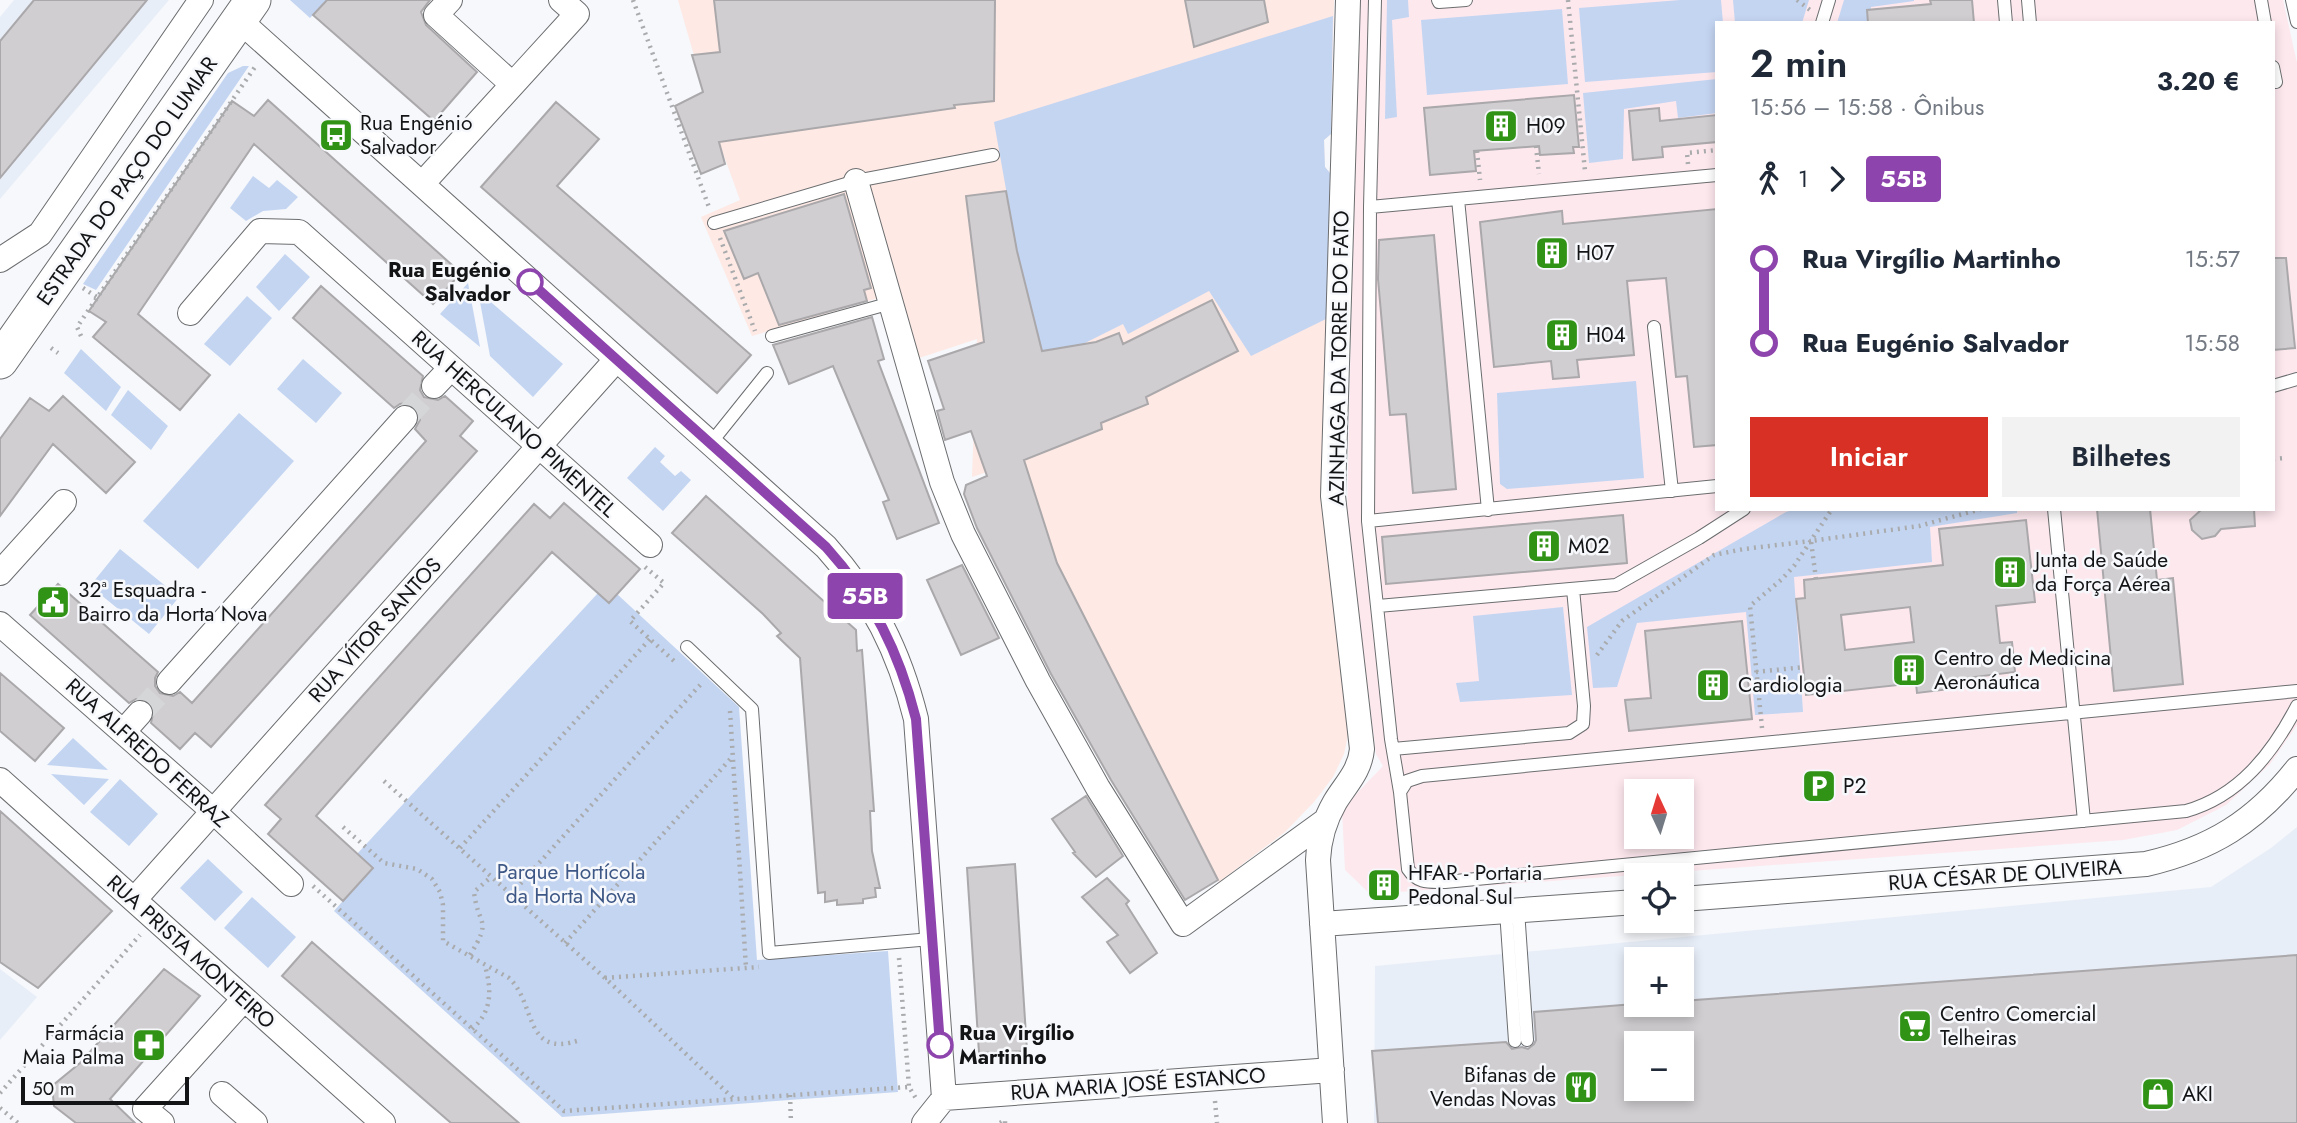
<!DOCTYPE html>
<html lang="pt">
<head>
<meta charset="utf-8">
<style>
	body { margin:0; font-family:Jost,sans-serif; background:#f2f2f3; color:#1f2937; height:100vh; display:flex; flex-direction:column; font-size:26px; white-space:nowrap }
	* { box-sizing:border-box; margin:0 }
	p { font-size:23px; color:#747a83 }
	.icon { flex:none; width:38px; height:38px; fill:none; stroke:currentColor; stroke-width:2; stroke-linecap:round; stroke-linejoin:round }
	.map { position:relative; flex:1; overflow:hidden }
	.side { position:absolute; left:1715px; top:21px; width:560px; height:490px; display:flex; flex-direction:column; background:#fff; border-radius:0px; box-shadow:0 4px 10px #0003 }
	.side>* { flex:none }
	.badge { padding:0 14px; border-radius:5px; font-size:24px; line-height:46px }
	.needle { width:46px; rotate:356deg }
	.tools { position:absolute; left:1624px; top:779px; display:grid; gap:14px }
	.tools a { display:grid; place-items:center; width:70px; height:70px; border-radius:0px; background:#fff; box-shadow:0 4px 10px #0003; font-size:35px }
	.scale { position:absolute; left:21px; bottom:18px; width:168px; box-sizing:border-box; padding-left:7px; border:4px solid #131415; border-top:0; font-size:19px; line-height:24px; white-space:nowrap; color:#131415; -webkit-text-stroke:5px #f6f8fb; paint-order:stroke }
	.map>.badge { position:absolute; translate:-50% -50%; box-shadow:0 0 0 4px #fff }
	.legs { display:flex; align-items:center; gap:10px; height:77px; padding:0 35px; font-size:23px }
	.legs p { margin-inline-start:auto }
	.summary { display:flex; align-items:center; justify-content:space-between; height:119px; padding:0 35px }
	h1 { font-size:38px; font-weight:600; line-height:52px }
	.primary-button { display:flex; gap:14px; margin-top:auto; padding:14px 35px }
	.primary-button a { flex:1; height:80px; border-radius:0px; background:#d93025; color:#fff; font-size:28px; font-weight:600; line-height:80px; text-align:center }
	.primary-button a+a { background:#f2f2f3; color:#1f2937 }
	ul { padding:0 35px; list-style:none }
	li { display:flex; align-items:center; gap:24px; height:84px; font-size:26px }
	li i { display:grid; place-items:center; width:10px; height:100%; margin:0 9px; background:currentColor }
	li i::after { content:''; width:18px; height:18px; margin:-9px; border:5px solid; border-radius:50%; background:#fff }
	li p { margin-inline-start:auto }
	li:first-child i { background:linear-gradient(#0000 50%,currentColor 0) }
	li:last-child i { background:linear-gradient(currentColor 50%,#0000 0) }
	.map>svg:first-child { display:block }
	.built { fill:#e8eef8; fill-rule:evenodd }
	.industrial { fill:#fee9e4 }
	.medical { fill:#fde8ee; fill-rule:evenodd }
	.green { fill:#c4d5f2 }
	.building { fill:#d0ced0; stroke:#aaa8aa; stroke-width:2; fill-rule:evenodd }
	.lines { fill:none; stroke-linecap:round; stroke-linejoin:round }
	.street-tunnel { stroke:#d4d6d8; stroke-width:24; stroke-dasharray:24 12; stroke-linecap:butt }
	.lane-casing { stroke:#6b6d6f; stroke-width:14 }
	.street-casing { stroke:#6b6d6f; stroke-width:26 }
	.secondary-casing { stroke:#6b6d6f; stroke-width:37 }
	.path { stroke:#a9abad; stroke-width:4.5; stroke-dasharray:2 5; stroke-linecap:butt }
	.lane { stroke:#fff; stroke-width:12 }
	.street { stroke:#fff; stroke-width:24 }
	.secondary { stroke:#fff; stroke-width:35 }
	.line-1-casing { stroke:#fff; stroke-width:16 }
	.line-1 { stroke:#8e44ad; stroke-width:10 }
	.stop-1-dot { fill:#fff; stroke:#8e44ad; stroke-width:3.5 }
	.labels { text-anchor:middle; stroke-width:5; stroke-linejoin:round; paint-order:stroke }
	.poi-label { font-size:21px; fill:#131415; stroke:#f6f8fb; text-anchor:start }
	.street-label { font-size:21px; fill:#131415; stroke:#f6f8fb }
	.stop-label { font-size:21px; font-weight:bold; fill:#131415; stroke:#f6f8fb; text-anchor:end }
	.park-label { font-size:21px; fill:#3d5786; stroke:#f6f8fb }
</style>
</head>
<body>
<div class="map">
<svg width="2297" height="1123" viewBox="0 0 2297 1123">
	<rect width="100%" height="100%" fill="#f6f8fb"/>
	<path class="built" d="M14,0h155l-169,199v-182z
		M2297,827v296h-923l1,-157 836,-79 60,-39zM1636,959h46v45h-46zM1636,1043h46v45h-46z
		M0,969l37,28 -37,43z"/>
	<path class="industrial" d="M678,0h656l-3,134 -7,6 1,27 5,6 -2,145 20,417 -4,19 -11,23 -19,25 -29,30 -66,50 -162,-319 -33,-103 -52,17 5,-138 -61,20 -21,-66 -143,43 -51,-119 39,-17 -21,-58z"/>
	<path class="medical" d="M1358,0h925l14,63v662l-27,39 -44,41 -49,25 -54,10 -753,54 -25,-24 -3,-61 41,-43 -7,-12 -29,-236zM1717,23h556v486h-556zM1636,791h46v45h-46z"/>
	<path class="green" d="M290,0h37l-17,18z
		M1387,0h21l1,17 -17,3 5,97 -12,2z
		M1680,0h41l2,23h-6v49l-132,10 -6,-74z
		M1733,0h76l-7,23h-67z
		M1844,0h70v1l-43,6 -1,16h-33z
		M1562,9l6,75 -141,11 -6,-75z
		M1333,16l-2,118 -7,6 1,27 5,6 -2,145 -77,38 -42,-65 -81,43 -5,-10 -42,21 -39,6 -25,-100 -23,-129z
		M243,66h6l-153,224 -13,-6 145,-211z
		M1717,79v34l-39,5 -2,-17 -52,8 -1,50 -34,4 -6,-70z
		M253,176l16,12 8,-8 21,17 -12,12 -23,2 -17,10 -16,-13z
		M285,254l25,23 -31,34 -23,-24z
		M468,283l12,64 -40,-33z
		M478,291l85,73 -30,33 -43,-41z
		M247,296l25,22 -42,48 -26,-22z
		M81,349l40,38 -15,24 -42,-38z
		M303,359l39,34 -26,30 -39,-34z
		M1636,381l8,97 -137,11 -7,-5 -3,-91z
		M128,390l40,36 -17,24 -40,-35z
		M239,413l55,48 -96,108 -55,-48z
		M655,447l10,9 -5,6 15,14 6,-5 10,9 -28,31 -36,-33z
		M1796,509h221v4l-87,14 2,35 -138,15 9,135 -48,3 -9,-103 -109,11 -20,64 -24,1 -6,-61 199,-115z
		M120,549l59,48 -30,37 -59,-48z
		M598,593l11,10 8,-9 122,113 18,253 131,-9 10,141 -336,25 -228,-206 38,-43 -15,-14z
		M1563,607l9,88 -112,7 -4,-19 23,-2 -6,-65z
		M73,738l35,32 -61,-5z
		M51,774l58,5 -25,26z
		M120,779l38,35 -29,32 -39,-34z
		M208,859l35,33 -28,29 -35,-33z
		M252,897l44,40 -28,31 -44,-40z"/>
	<path class="building" d="M34,0h113l-147,178v-137z
		M327,0h103l-9,12 5,13 51,47 -43,49 -121,-106z
		M714,0h281l-1,101 -40,4 1,3 -236,34 6,22 -24,10 -26,-68 28,-14 -11,-37 28,-3z
		M1185,0h79l4,22 -74,25z
		M1930,0h42l2,23h-106l-1,-13 64,-6z
		M1574,95l5,52h-6l1,6 -34,2 -1,-9 -65,5 2,20 -46,4 -6,-67z
		M268,100l193,173 -28,31 -179,-160 -116,170 72,61 -30,35 -87,-73 13,-15 -17,-11 143,-210 22,15z
		M556,102l43,37 -42,47 194,169 -34,38 -236,-206z
		M1659,108l1,13 57,-6v27l-55,5 1,10 -30,3 -4,-49z
		M1006,191l11,60 25,100 54,-9 23,-9 4,11 89,-44 26,51 -92,46 2,7 -47,19 1,6 -78,31 33,103 161,317 -33,20 -74,-120 -60,-106 -74,-146 -13,-34 2,-9 21,-9 -16,-45 -26,9 -8,-29 7,-2 -16,-48 56,-19 -18,-146z
		M844,194l27,94 -7,2 3,11 -88,24 -21,-52 -14,6 -20,-48z
		M1717,209v236l-23,2 -7,-71 -11,1 -10,-99 -39,3 7,74 -57,5 2,17 -26,2 -2,-18 -57,6 -14,-145 82,-11 1,13z
		M1434,235l22,254 -43,4 -7,-79 -16,1 -12,-136 1,-39z
		M2273,258h13l9,90 -22,2z
		M321,286l102,90 -3,14 4,7 14,3 7,-4 28,25 -13,15 17,15 -266,296 -16,-14 -15,16 -29,-26 3,-14 -5,-7 -13,-3 -7,4 -99,-88 28,-31 100,88 -3,6v8l5,7 13,3 7,-4 12,11 234,-262 -11,-12 5,-9 -5,-13 -8,-4 -7,1 -6,4 -101,-90z
		M872,317l12,42 -6,2 61,162 -42,16 -14,-37 6,-2 -56,-134 -44,18 -16,-39z
		M63,396l72,66 -29,31 -53,-49 -53,72v-77l30,-41 19,13z
		M706,496l150,134 1,21 5,-1 12,161h-4l2,40 8,37h-5l1,9 -13,2v4l-26,2v-5l-12,2v-10l-7,1 -18,-235 -23,-22 4,-3 -18,-19 -91,-81z
		M564,503l76,66 -31,34 -57,-51 -119,132 -117,132 57,52 -30,33 -75,-67 13,-15 -16,-14 269,-301 16,14z
		M2097,509h53l7,71 16,-2 10,106 -69,7z
		M2202,509h52l1,17 -34,3 -6,7 -13,3 -10,-9 -2,-10z
		M1623,515l4,48 -241,21 -4,-47z
		M2026,520l9,82 -39,4 4,37 12,-1 3,30 -49,6 1,9 -50,6 -1,-10 -110,12 -10,-96 9,-1 -1,-18 139,-15 -4,-36zM1910,607l4,35 -69,8 -4,-35z
		M962,565l37,73 -38,17 -34,-75z
		M1742,621l10,98 -123,12 -4,-31 26,-2 -6,-67z
		M0,673l64,55 -29,33 -35,-30z
		M1086,796l37,60 -27,21 -23,-24 2,-1 -23,-33z
		M0,811l112,100 -74,77 -38,-26z
		M1015,864l12,187 -48,2 -12,-185z
		M1392,873l2,19 -19,1 -2,-18z
		M1107,878l22,23 -3,3 31,49 -27,20 -23,-31 11,-7 -36,-38z
		M312,942l147,129 60,52h-68l-83,-72 -86,-75z
		M2297,955v168h-919l-6,-72 134,-9 6,7 10,-2 6,2 6,-5 2,-4 -2,-28 101,-8h47v-3zM1636,1043h46v45h-46z
		M164,969l36,27 -90,103 25,24h-59l-22,-17 -2,-20 28,-23z"/>
	<g class="lines">
		<path class="street-tunnel" d="M405,418l29,-32
			M140,713l29,-31"/>
		<g class="lane-casing">
			<path id="lane" d="M1375,0l-5,207 -2,314 23,218 9,53
				M1438,0l1,2 27,-2
				M2004,0l2,23
				M2028,0l2,23
				M2261,0l4,23
				M2292,0l5,22
				M1822,23l7,-23
				M2273,67l3,15h-3
				M1458,199l30,311
				M1370,207l347,-32
				M714,223l142,-42 137,-26
				M1654,327l18,164
				M772,336l119,-33
				M2273,386l24,-7
				M710,444l57,-71
				M2054,509l30,312
				M1368,521l349,-35
				M1378,606l238,-21 83,-47 45,-29
				M687,647l65,62 17,244 162,-14
				M2297,691l-875,85 -15,5 -7,11 8,77c10,15 21,13 37,13l741,-71c53,-15 86,-57 111,-105
				M1393,749l176,-16 14,-9 1,-18 -11,-117
				M1518,910l9,130
				M1506,911l9,130"/>
		</g>
		<g class="street-casing">
			<path id="street" d="M450,0l-14,15 76,69
				M239,20l587,527c47,52 73,104 90,172l28,379
				M856,181l86,301 21,52 75,147 60,107 85,136 142,-103
				M422,184l155,-170 -16,-14
				M0,260l40,-26 161,-234
				M190,313l70,-82 39,1 351,313
				M434,386l17,-18
				M0,573l64,-71
				M0,624l213,187 78,73
				M169,682l236,-264
				M123,732l17,-19
				M0,780l383,343
				M1682,899l464,-35c65,-15 109,-42 151,-95
				M134,900l482,-540
				M1322,924l314,-22
				M222,1094l33,29
				M944,1098l388,-28
				M162,1123l-17,-14 99,-110
				M924,1123l20,-25
				M1335,1123l-17,-263c1,-21 6,-39 17,-58 11,-18 25,-31 27,-53l-29,-253 15,-496"/>
		</g>
		<g class="secondary-casing">
			<path id="secondary" d="M0,361l253,-361"/>
		</g>
		<path class="path" d="M633,0l77,210
			M1568,0l17,171
			M1797,0l13,10
			M1536,146l3,28
			M1477,151l3,29
			M1688,164l-1,-11 30,-3
			M720,238l35,93
			M83,288l14,9
			M81,336l-4,-9 180,-263
			M51,348l7,5
			M2273,459l11,-1
			M645,567l19,16 -34,38 44,40
			M1816,579l-5,-38 108,-15 62,-17
			M1597,655l25,-34 92,-66 30,-6 67,-8
			M1756,672l48,-5
			M730,711l16,257
			M1762,728l-12,-122 31,-26 13,-14 38,-57
			M384,781l221,197 129,121
			M343,827l41,36 33,6 15,10 8,13 3,13v36l66,37c28,26 14,81 71,62
			M460,848l190,-209
			M313,886l251,225 345,-24 8,13
			M511,894l190,-210
			M565,943l168,-187
			M470,955c23,-37 8,-28 4,-63l17,-15
			M899,958l10,129
			M605,978l154,-11
			M472,1029c20,-17 20,-39 13,-63
			M0,1093l140,-158
			M790,1095l1,28
			M1215,1101l2,22
			M0,1108l18,15
			M1000,1123l5,-3v3"/>
		<use href="#lane" class="lane"/>
		<use href="#street" class="street"/>
		<use href="#secondary" class="secondary"/>
	</g>
	<g class="lines">
		<g class="line-1-casing">
			<path id="line-1" d="M530,282l296,265c47,52 73,105 90,172l24,326"/>
		</g>
		<use href="#line-1" class="line-1"/>
	</g>
	<defs>
		<g id="building-square" transform="scale(1.75)"><rect x="-9" y="-9" width="18" height="18" rx="4" fill="#309315" stroke="#f6f8fb"/><path d="M-4-6H4V6H1V3H-1V6H-4ZM-2.5-4.3h1.7v1.8h-1.7ZM.8-4.3h1.7v1.8H.8ZM-2.5-1h1.7V.8h-1.7ZM.8-1h1.7V.8H.8Z" fill="#fff"/></g>
		<g id="bus-square" transform="scale(1.75)"><rect x="-9" y="-9" width="18" height="18" rx="4" fill="#309315" stroke="#f6f8fb"/><path d="M-5-6H5V4H4V6H2V4H-2V6H-4V4H-5ZM-3.5-4V0h7V-4ZM-3.5 1.2v1.5H-2V1.2ZM2 1.2v1.5H3.5V1.2Z" fill="#fff"/></g>
		<g id="civic-square" transform="scale(1.75)"><rect x="-9" y="-9" width="18" height="18" rx="4" fill="#309315" stroke="#f6f8fb"/><path d="M-.6-6.5H3V-4.5H.6V-3L4-1V1h2V6H-6V1h2V-1L-.6-3ZM-1.2 2.5V6h2.4V2.5Z" fill="#fff"/></g>
		<g id="parking-square" transform="scale(1.75)"><rect x="-9" y="-9" width="18" height="18" rx="4" fill="#309315" stroke="#f6f8fb"/><path d="M-3.5-5.5H1a3.5 3.5 0 0 1 0 7H-1V5.5H-3.5ZM-1-3.4V-.6H.8a1.4 1.4 0 0 0 0-2.8Z" fill="#fff"/></g>
		<g id="supermarket-square" transform="scale(1.75)"><rect x="-9" y="-9" width="18" height="18" rx="4" fill="#309315" stroke="#f6f8fb"/><path d="M-6-5.5h2.5l.6 2H6L4.5 2H-2.5L-4.4-4H-6ZM-1.5 3.2a1.3 1.3 0 1 0 .1 0ZM3 3.2a1.3 1.3 0 1 0 .1 0Z" fill="#fff"/></g>
		<g id="pharmacy-square" transform="scale(1.75)"><rect x="-9" y="-9" width="18" height="18" rx="4" fill="#309315" stroke="#f6f8fb"/><path d="M-2-6h4v4h4v4h-4v4h-4v-4h-4v-4h4Z" fill="#fff"/></g>
		<g id="restaurant-square" transform="scale(1.75)"><rect x="-9" y="-9" width="18" height="18" rx="4" fill="#309315" stroke="#f6f8fb"/><path d="M-5-6h1v4h1v-4h1v4h1v-4h1v5L-1.5 .5V6h-2V.5L-5-1ZM5-6V6H3V1.5H1.5Q1.5-4 5-6Z" fill="#fff"/></g>
		<g id="shop-square" transform="scale(1.75)"><rect x="-9" y="-9" width="18" height="18" rx="4" fill="#309315" stroke="#f6f8fb"/><path d="M-5-2.5h2.3a2.7 3.5 0 0 1 5.4 0H5L5.5 6h-11ZM-1.5-2.5h3a1.5 2.3 0 0 0-3 0Z" fill="#fff"/></g>
	</defs>
	<g fill-rule="evenodd">
		<use href="#building-square" x="1501" y="126"/>
		<use href="#bus-square" x="336" y="135"/>
		<use href="#building-square" x="1552" y="253"/>
		<use href="#building-square" x="1562" y="335"/>
		<use href="#building-square" x="1544" y="546"/>
		<use href="#building-square" x="2010" y="572"/>
		<use href="#civic-square" x="53" y="602"/>
		<use href="#building-square" x="1909" y="670"/>
		<use href="#building-square" x="1713" y="685"/>
		<use href="#parking-square" x="1819" y="786"/>
		<use href="#building-square" x="1384" y="885"/>
		<use href="#supermarket-square" x="1915" y="1026"/>
		<use href="#pharmacy-square" x="149" y="1045"/>
		<use href="#restaurant-square" x="1581" y="1087"/>
		<use href="#shop-square" x="2158" y="1094"/>
	</g>
	<g class="stop-1-dot">
		<circle cx="530" cy="282" r="12"/>
		<circle cx="940" cy="1045" r="12"/>
	</g>
	<g class="labels">
		<g class="poi-label">
			<text x="360" y="130">Rua Engénio<tspan x="360" dy="24">Salvador</tspan></text>
			<text x="1526" y="133">H09</text>
			<text x="1576" y="260">H07</text>
			<text x="1586" y="342">H04</text>
			<text x="1568" y="553">M02</text>
			<text x="2035" y="567">Junta de Saúde<tspan x="2035" dy="24">da Força Aérea</tspan></text>
			<text x="78" y="597">32ª Esquadra -<tspan x="78" dy="24">Bairro da Horta Nova</tspan></text>
			<text x="1934" y="665">Centro de Medicina<tspan x="1934" dy="24">Aeronáutica</tspan></text>
			<text x="1738" y="692">Cardiologia</text>
			<text x="1843" y="793">P2</text>
			<text x="1408" y="880">HFAR - Portaria<tspan x="1408" dy="24">Pedonal Sul</tspan></text>
			<text x="1940" y="1021">Centro Comercial<tspan x="1940" dy="24">Telheiras</tspan></text>
			<text x="124" y="1040" text-anchor="end">Farmácia<tspan x="124" dy="24">Maia Palma</tspan></text>
			<text x="1556" y="1082" text-anchor="end">Bifanas de<tspan x="1556" dy="24">Vendas Novas</tspan></text>
			<text x="2182" y="1101">AKI</text>
		</g>
		<g class="street-label">
			<text transform="translate(127 181) rotate(-55)" y="7">ESTRADA DO PAÇO DO LUMIAR</text>
			<text transform="translate(1339 358) rotate(-89)" y="7">AZINHAGA DA TORRE DO FATO</text>
			<text transform="translate(514 424) rotate(42)" y="7">RUA HERCULANO PIMENTEL</text>
			<text transform="translate(375 630) rotate(-48)" y="7">RUA VÍTOR SANTOS</text>
			<text transform="translate(147 753) rotate(42)" y="7">RUA ALFREDO FERRAZ</text>
			<text transform="translate(2005 875) rotate(-4)" y="7">RUA CÉSAR DE OLIVEIRA</text>
			<text transform="translate(191 952) rotate(42)" y="7">RUA PRISTA MONTEIRO</text>
			<text transform="translate(1138 1084) rotate(-4)" y="7">RUA MARIA JOSÉ ESTANCO</text>
		</g>
		<g class="stop-label">
			<text x="511" y="277">Rua Eugénio<tspan x="511" dy="24">Salvador</tspan></text>
			<text x="959" y="1040" text-anchor="start">Rua Virgílio<tspan x="959" dy="24">Martinho</tspan></text>
		</g>
		<g class="park-label">
			<text x="571" y="879">Parque Hortícola<tspan x="571" dy="24">da Horta Nova</tspan></text>
		</g>
	</g>
</svg>
<div class="tools">
<a><svg class="needle" viewBox="-14 -14 28 28"><path d="M0-13l5 13h-10z" fill="#e53935"/><path d="M0 13l5-13h-10z" fill="#747a83"/></svg></a>
<a><svg class="icon" aria-label="locate" viewBox="0 0 24 24"><circle cx="12" cy="12" r="6"/><path d="M12 2v4M12 18v4M2 12h4M18 12h4"/></svg></a>
<a>+</a>
<a>−</a>
</div>
<div class="scale">50 m</div>
<b class="badge" style="left:865px;top:596px;background:#8e44ad;color:#fff">55B</b>
<section class="side">
<div class="summary"><div><h1>2 min</h1><p>15:56 – 15:58 · Ônibus</p></div><b>3.20 €</b></div>
<div class="legs"><svg class="icon" aria-label="walk" viewBox="0 0 24 24"><circle cx="13" cy="4" r="2"/><path d="M13 8l-2 6 4 7M11 14l-3 7M7 12l3-4h3l4 4"/></svg>1<svg class="icon" aria-label="forward" viewBox="0 0 24 24"><path d="M9 5l7 7-7 7"/></svg><b class="badge" style="background:#8e44ad;color:#fff">55B</b></div>
<ul>
<li><i style="color:#8e44ad"></i><b>Rua Virgílio Martinho</b><p>15:57</p></li>
<li><i style="color:#8e44ad"></i><b>Rua Eugénio Salvador</b><p>15:58</p></li>
</ul>
<div class="primary-button"><a>Iniciar</a><a>Bilhetes</a></div>
</section>
</div>
</body>
</html>
